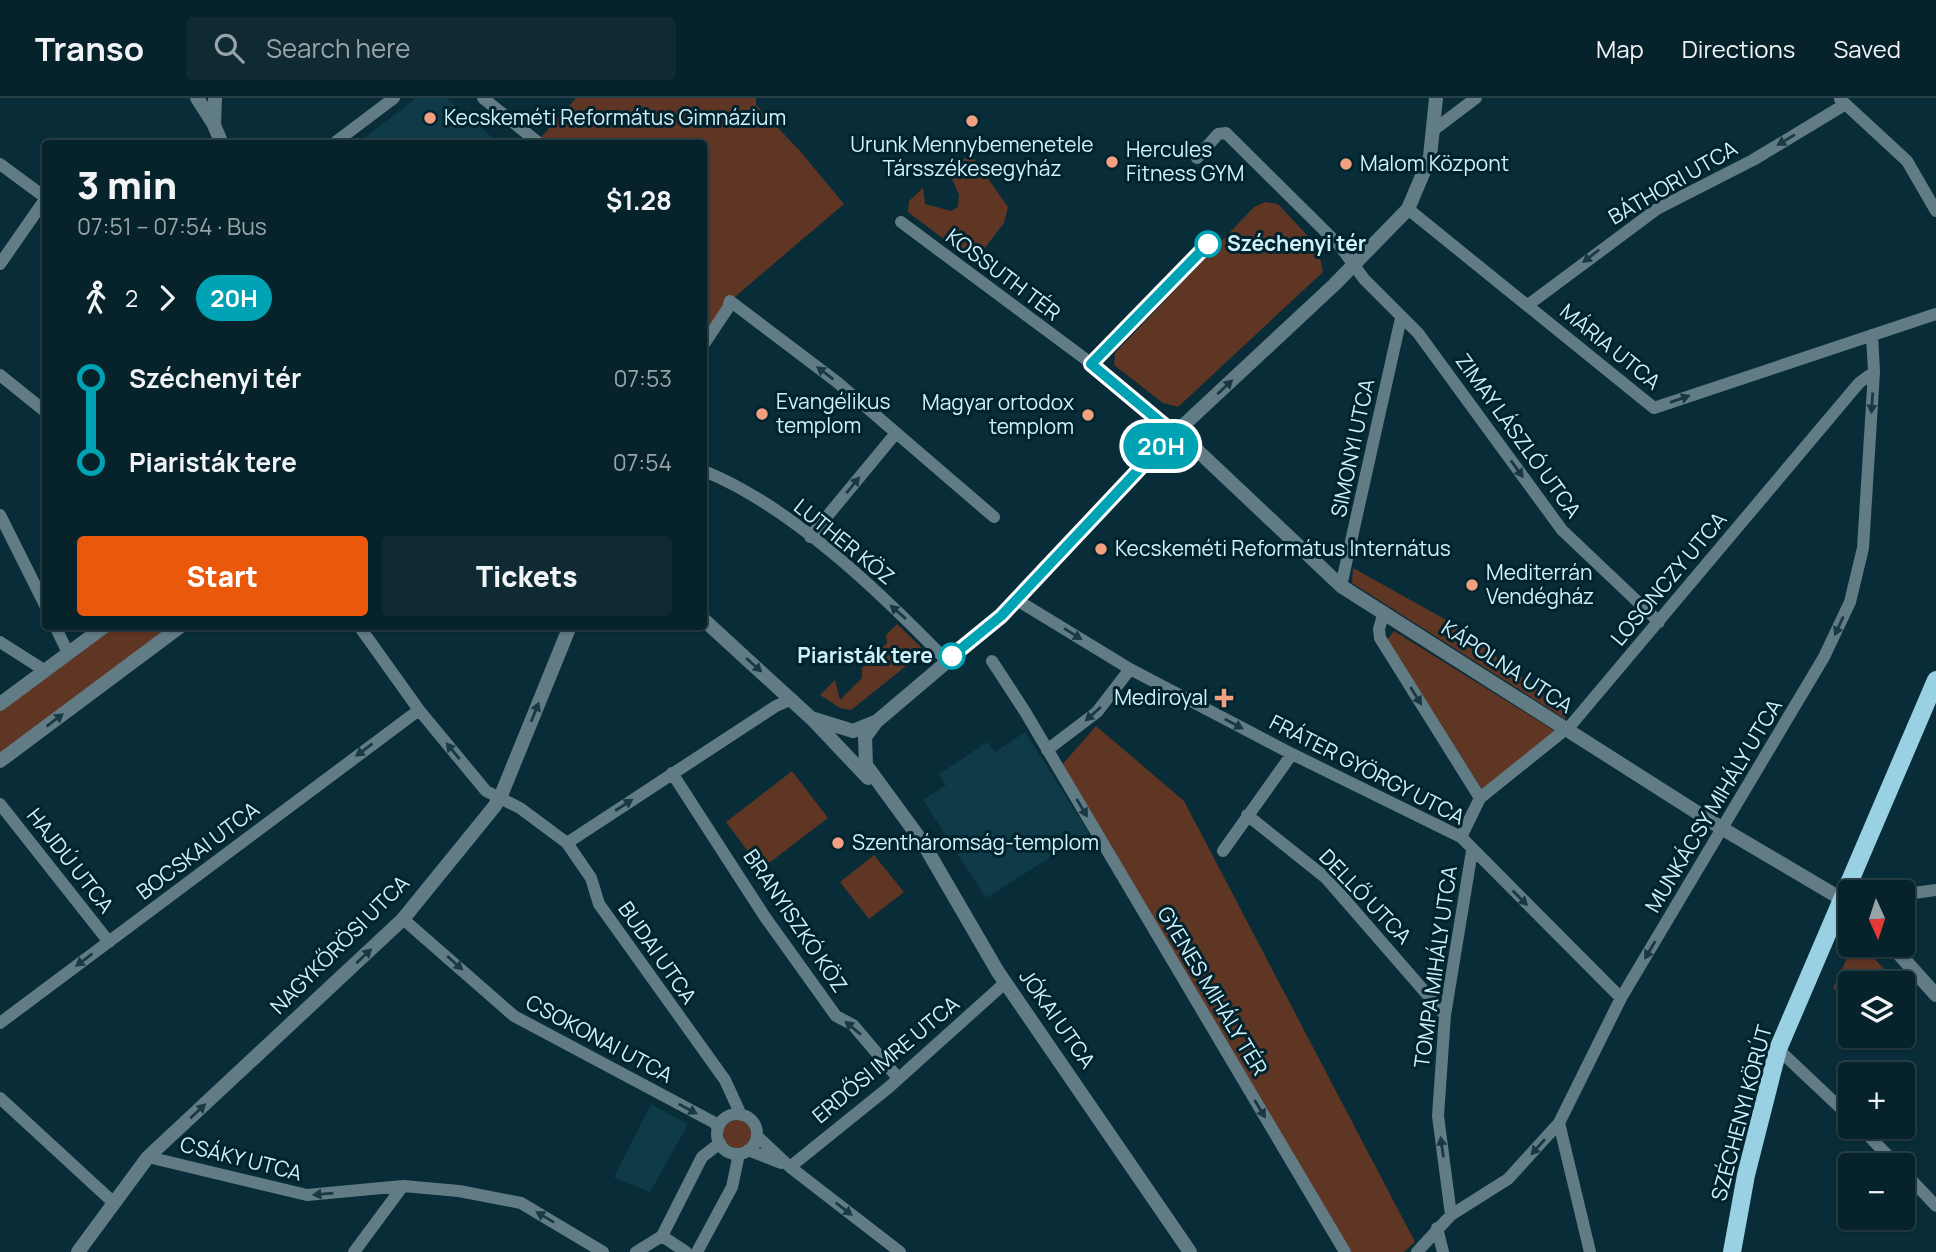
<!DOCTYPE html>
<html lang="en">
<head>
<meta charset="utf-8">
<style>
	body { margin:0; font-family:Manrope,sans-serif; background:#0f2a32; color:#f1f3f6; height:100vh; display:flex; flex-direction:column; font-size:26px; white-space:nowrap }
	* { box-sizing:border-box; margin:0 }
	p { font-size:23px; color:#98a4a8 }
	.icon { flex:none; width:38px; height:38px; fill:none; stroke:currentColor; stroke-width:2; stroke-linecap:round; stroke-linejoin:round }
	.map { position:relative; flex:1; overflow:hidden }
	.sheet { position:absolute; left:42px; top:42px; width:665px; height:490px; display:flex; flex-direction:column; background:#06222a; border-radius:7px; box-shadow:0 2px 5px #0004,0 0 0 2px #273f47 }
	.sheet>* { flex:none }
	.badge { padding:0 14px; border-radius:23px; font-size:24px; line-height:46px }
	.needle { width:46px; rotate:177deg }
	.tools { position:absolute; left:1838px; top:782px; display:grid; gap:14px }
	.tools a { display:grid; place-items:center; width:77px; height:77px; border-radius:7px; background:#06222a; box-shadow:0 2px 5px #0004,0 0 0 2px #273f47; font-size:35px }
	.map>.badge { position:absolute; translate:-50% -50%; box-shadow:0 0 0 4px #fff }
	.legs { display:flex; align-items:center; gap:10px; height:77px; padding:0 35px; font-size:23px }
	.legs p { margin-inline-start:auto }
	.overview { display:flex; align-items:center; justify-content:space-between; height:119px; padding:0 35px }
	h1 { font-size:38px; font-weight:800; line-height:52px }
	.cta { display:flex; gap:14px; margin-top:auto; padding:14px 35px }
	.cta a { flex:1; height:80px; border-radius:7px; background:#ea580c; color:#fff; font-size:28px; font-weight:800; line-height:80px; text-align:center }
	.cta a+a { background:#0f2a32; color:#f1f3f6 }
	ul { padding:0 35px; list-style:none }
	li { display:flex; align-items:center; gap:24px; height:84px; font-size:26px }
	li i { display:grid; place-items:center; width:10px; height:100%; margin:0 9px; background:currentColor }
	li i::after { content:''; width:18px; height:18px; margin:-9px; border:5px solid; border-radius:50%; background:#06222a }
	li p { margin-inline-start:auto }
	li:first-child i { background:linear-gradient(#0000 50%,currentColor 0) }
	li:last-child i { background:linear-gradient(currentColor 50%,#0000 0) }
	header { display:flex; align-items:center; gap:42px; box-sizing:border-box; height:98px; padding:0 35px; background:#06222a; border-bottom:2px solid #273f47 }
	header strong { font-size:33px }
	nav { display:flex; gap:38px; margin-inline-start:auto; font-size:24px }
	.search { width:490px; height:63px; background:#0f2a32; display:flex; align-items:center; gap:18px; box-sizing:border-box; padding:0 24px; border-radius:7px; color:#98a4a8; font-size:26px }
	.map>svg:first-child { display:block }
	.built { fill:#0f3b48 }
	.green { fill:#5f3524 }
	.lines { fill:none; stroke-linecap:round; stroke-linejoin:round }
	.minor { stroke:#627c85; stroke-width:12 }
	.tertiary { stroke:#627c85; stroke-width:14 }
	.primary { stroke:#99d0e4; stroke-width:18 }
	.oneway { fill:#183944 }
	.line-1-casing { stroke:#fff; stroke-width:16 }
	.line-1 { stroke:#00a3b4; stroke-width:10 }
	.poi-dot { fill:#f2a080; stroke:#00232e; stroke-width:2.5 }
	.stop-1-dot { fill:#fff; stroke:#00a3b4; stroke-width:3.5 }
	.labels { text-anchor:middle; stroke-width:6; stroke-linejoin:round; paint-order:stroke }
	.poi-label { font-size:21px; fill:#d0f0fc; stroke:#00232e; text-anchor:start }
	.street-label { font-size:21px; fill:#d0f0fc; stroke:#00232e }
	.stop-label { font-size:21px; font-weight:bold; fill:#d0f0fc; stroke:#00232e; text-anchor:start }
</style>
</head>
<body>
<header>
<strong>Transo</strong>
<div class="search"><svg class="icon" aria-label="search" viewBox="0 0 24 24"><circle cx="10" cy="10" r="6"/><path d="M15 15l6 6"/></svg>Search here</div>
<nav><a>Map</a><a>Directions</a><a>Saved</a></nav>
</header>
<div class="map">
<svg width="1936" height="1154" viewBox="0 0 1936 1154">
	<rect width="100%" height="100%" fill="#082d38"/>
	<path class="built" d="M416,0h30l53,45h-141z
		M1025,634l64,101 -103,65 -63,-98 23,-15 -7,-11 23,-15 25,-17 8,10z
		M651,1006l37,20 -38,68 -36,-15z"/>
	<path class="green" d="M576,0h180v7l44,46 44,53 -114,97 -26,43v-200h-169z
		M969,59l6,3 33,47 -4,16 -30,39 -66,-50 1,-11 14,-13 2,16 26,7 7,-4 1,-12 -12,-27 5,-5z
		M1265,104l13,2 40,43 5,25 -145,135 -15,-4 -49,-38 1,-12 139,-146z
		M1353,470l106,59 109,87 -3,5 -213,-136z
		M897,526l28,27 -74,59 -11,-2 -20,-13 15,-15 5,20 22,-22v-10l25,-25 -1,-8z
		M114,529h60l-174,131v-47z
		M1394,533l161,100 -72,60 -96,-151z
		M1096,628l88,75 231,441 -11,10h-55l-287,-487z
		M792,673l36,47 -67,51 -35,-47z
		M874,757l30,37 -35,27 -29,-37z
		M1858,856l13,1 26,28 -47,1v21l-17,-17 15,-32z
		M723 1036a14 14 0 1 1 28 0a14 14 0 1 1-28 0Z"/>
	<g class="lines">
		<path class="minor" d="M483,0l57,46
			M1840,1l67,62 29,50
			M1435,31l41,-31
			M333,46l61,-46
			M1197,60l21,-24 8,-1 114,113 24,33 54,54 144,197 97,92
			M0,66l46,34
			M1408,111l246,199 282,-94
			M901,124l183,136 92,77
			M0,166l46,-66
			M1528,207l129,-96 96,-49 91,-55
			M704,246l24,-36 2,-7 107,81 157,135
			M0,277l46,37
			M704,373c87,35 177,122 242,189
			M0,417l46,92
			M810,439l86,-104
			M1341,488l60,-268
			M1017,502l113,69 162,85 169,83 160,161
			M1384,514l-5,17 1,9 100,160
			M55,528l13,27
			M359,528l60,84 67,81 34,17 47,35 24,35 8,26 126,176 16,35
			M0,544l44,28
			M992,563l32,49 321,542
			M1047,652l50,-38 33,-43
			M672,675l93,144 71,99 17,9 45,53
			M0,706l109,138
			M1247,717l79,63 119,137
			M1461,739l19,-39 91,-73 288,-342 15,-11
			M567,745l209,-137 16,-7
			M1223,753l69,-97
			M1914,795l22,-3
			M403,821l111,97 201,107 3,6
			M0,925l419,-313
			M1778,951l72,68
			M0,1000l114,105
			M717 1036a20 20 0 1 1 40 0a20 20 0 1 1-40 0Z
			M1559,1025l31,129
			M1860,1029l38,39
			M757,1038l33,31 110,85
			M748,1052l33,13
			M148,1059l159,38 96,-9 56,5 62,12 82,49
			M790,1069l98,-79 118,-106
			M1902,1072l34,36
			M1451,1117l-13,-99 7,-101 27,-164
			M1437,1130l6,24
			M662,1138l24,16
			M354,1154l49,-66
			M636,1154l26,-16 40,-79 18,-14
			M697,1154l35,-65 7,-33
			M1417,1154l34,-37 57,-36 51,-56 62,-125 203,-341 26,-55 13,-54 11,-176 -2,-37"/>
		<path class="tertiary" d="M197,0l16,25
			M215,0l-1,27 8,19
			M1176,337l22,16 143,135 382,243 127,75
			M704,522l107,98 42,13 22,-9
			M0,606l105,-78
			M814,623l54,57
			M0,663l181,-135
			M1891,847l45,50
			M78,1154l70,-95 255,-238 91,-112 6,-9 70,-172
			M1190,1154l-192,-280 -75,-129 -57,-78 -1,-28 11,-15 125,-106 158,-168 176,-164 73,-75 22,-52 6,-59"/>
		<path class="primary" d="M1732,1154l14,-77 32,-126 158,-369"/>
	</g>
	<defs><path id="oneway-solid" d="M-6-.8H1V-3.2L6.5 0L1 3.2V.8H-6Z" transform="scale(1.75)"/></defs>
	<g class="oneway">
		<use href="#oneway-solid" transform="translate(1786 42) rotate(149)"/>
		<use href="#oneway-solid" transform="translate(1591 158) rotate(142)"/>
		<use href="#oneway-solid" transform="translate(825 275) rotate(-143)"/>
		<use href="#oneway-solid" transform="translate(1225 289) rotate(-43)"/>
		<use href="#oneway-solid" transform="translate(1680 301) rotate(-19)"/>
		<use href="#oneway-solid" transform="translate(1872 305) rotate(94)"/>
		<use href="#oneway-solid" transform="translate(1517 371) rotate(54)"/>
		<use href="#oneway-solid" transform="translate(853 387) rotate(-51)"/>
		<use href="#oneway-solid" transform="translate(898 514) rotate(-139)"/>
		<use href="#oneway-solid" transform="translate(1839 528) rotate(115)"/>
		<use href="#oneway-solid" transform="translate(1073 536) rotate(32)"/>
		<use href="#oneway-solid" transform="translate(754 567) rotate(42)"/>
		<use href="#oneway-solid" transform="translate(1416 598) rotate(58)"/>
		<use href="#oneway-solid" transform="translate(535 614) rotate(-68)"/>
		<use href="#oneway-solid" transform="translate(1093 616) rotate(138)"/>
		<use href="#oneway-solid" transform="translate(55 622) rotate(-37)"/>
		<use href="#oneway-solid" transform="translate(1234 626) rotate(28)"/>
		<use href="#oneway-solid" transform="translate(364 652) rotate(143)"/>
		<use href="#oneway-solid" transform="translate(453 653) rotate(-130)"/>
		<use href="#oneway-solid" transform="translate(624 707) rotate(-33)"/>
		<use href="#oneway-solid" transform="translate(1082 710) rotate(59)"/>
		<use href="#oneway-solid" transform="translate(1520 800) rotate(45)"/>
		<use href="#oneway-solid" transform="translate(1650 852) rotate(121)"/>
		<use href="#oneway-solid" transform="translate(364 858) rotate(-43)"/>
		<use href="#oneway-solid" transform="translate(84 862) rotate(143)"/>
		<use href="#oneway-solid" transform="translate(455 865) rotate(42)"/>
		<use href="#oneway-solid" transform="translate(853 930) rotate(-140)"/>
		<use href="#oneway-solid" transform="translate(688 1011) rotate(28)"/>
		<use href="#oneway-solid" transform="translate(1260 1011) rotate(59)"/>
		<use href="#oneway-solid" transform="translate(198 1013) rotate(-43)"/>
		<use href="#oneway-solid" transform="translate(1442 1049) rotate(-98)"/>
		<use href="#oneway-solid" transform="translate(1538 1049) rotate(132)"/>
		<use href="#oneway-solid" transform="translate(323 1096) rotate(175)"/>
		<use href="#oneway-solid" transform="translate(844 1111) rotate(38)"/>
		<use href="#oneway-solid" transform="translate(545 1119) rotate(-149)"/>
	</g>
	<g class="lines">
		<g class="line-1-casing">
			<path id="line-1" d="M952,558l49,-40 158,-168 17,-13 -85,-71 117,-120"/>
		</g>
		<use href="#line-1" class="line-1"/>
	</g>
	<g class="poi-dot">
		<circle cx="430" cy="20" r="7"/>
		<circle cx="972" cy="23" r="7"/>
		<circle cx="1112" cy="64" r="7"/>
		<circle cx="1346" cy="66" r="7"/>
		<circle cx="762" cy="316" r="7"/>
		<circle cx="1088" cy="317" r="7"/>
		<circle cx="1101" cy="451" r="7"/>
		<circle cx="1472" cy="487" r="7"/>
		<path d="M1220.5 589.5h7v7h7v7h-7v7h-7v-7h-7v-7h7z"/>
		<circle cx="838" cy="745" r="7"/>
	</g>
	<g class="stop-1-dot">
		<circle cx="1208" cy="146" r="12"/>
		<circle cx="952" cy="558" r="12"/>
	</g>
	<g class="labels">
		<g class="poi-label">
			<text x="444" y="27">Kecskeméti Református Gimnázium</text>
			<text x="972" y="54" text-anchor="middle">Urunk Mennybemenetele<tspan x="972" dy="24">Társszékesegyház</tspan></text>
			<text x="1126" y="59">Hercules<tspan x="1126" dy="24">Fitness GYM</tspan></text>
			<text x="1360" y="73">Malom Központ</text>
			<text x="776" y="311">Evangélikus<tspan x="776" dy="24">templom</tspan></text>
			<text x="1074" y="312" text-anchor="end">Magyar ortodox<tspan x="1074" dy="24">templom</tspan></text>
			<text x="1115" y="458">Kecskeméti Református Internátus</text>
			<text x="1486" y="482">Mediterrán<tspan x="1486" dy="24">Vendégház</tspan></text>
			<text x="1208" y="607" text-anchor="end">Mediroyal</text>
			<text x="852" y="752">Szentháromság-templom</text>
		</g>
		<g class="street-label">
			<text transform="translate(1673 85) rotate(-30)" y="7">BÁTHORI UTCA</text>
			<text transform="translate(1003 177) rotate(37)" y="7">KOSSUTH TÉR</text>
			<text transform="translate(1610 249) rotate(39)" y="7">MÁRIA UTCA</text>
			<text transform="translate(1518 338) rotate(54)" y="7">ZIMAY LÁSZLÓ UTCA</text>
			<text transform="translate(1353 350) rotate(-78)" y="7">SIMONYI UTCA</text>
			<text transform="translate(844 444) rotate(39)" y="7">LUTHER KÖZ</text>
			<text transform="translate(1669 481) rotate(-50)" y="7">LOSONCZY UTCA</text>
			<text transform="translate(1507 569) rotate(33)" y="7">KÁPOLNA UTCA</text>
			<text transform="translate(1367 672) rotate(27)" y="7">FRÁTER GYÖRGY UTCA</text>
			<text transform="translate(1714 708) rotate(-59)" y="7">MUNKÁCSY MIHÁLY UTCA</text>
			<text transform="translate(198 753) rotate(-37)" y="7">BOCSKAI UTCA</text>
			<text transform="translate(70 763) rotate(52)" y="7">HAJDÚ UTCA</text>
			<text transform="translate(1365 799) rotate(46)" y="7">DELLŐ UTCA</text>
			<text transform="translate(795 823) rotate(56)" y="7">BRANYISZKÓ KÖZ</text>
			<text transform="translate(340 847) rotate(-45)" y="7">NAGYKŐRÖSI UTCA</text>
			<text transform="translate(657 855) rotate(55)" y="7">BUDAI UTCA</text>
			<text transform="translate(1436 869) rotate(-82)" y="7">TOMPA MIHÁLY UTCA</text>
			<text transform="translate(1212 893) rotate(59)" y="7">GYENES MIHÁLY TÉR</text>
			<text transform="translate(1057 921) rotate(55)" y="7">JÓKAI UTCA</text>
			<text transform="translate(599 941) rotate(28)" y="7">CSOKONAI UTCA</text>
			<text transform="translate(886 962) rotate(-40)" y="7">ERDŐSI IMRE UTCA</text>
			<text transform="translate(1742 1015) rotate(-75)" y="7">SZÉCHENYI KÖRÚT</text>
			<text transform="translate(241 1061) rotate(14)" y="7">CSÁKY UTCA</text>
		</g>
		<g class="stop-label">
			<text x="1227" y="153">Széchenyi tér</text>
			<text x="933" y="565" text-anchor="end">Piaristák tere</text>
		</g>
	</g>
</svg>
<div class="tools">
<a><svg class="needle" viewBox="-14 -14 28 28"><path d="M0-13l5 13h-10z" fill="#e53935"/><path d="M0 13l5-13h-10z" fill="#98a4a8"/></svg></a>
<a><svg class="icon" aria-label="layers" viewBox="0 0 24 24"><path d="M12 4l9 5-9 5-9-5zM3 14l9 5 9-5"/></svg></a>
<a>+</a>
<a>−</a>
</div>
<b class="badge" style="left:1161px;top:348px;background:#00a3b4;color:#fff">20H</b>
<section class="sheet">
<div class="overview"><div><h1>3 min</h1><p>07:51 – 07:54 · Bus</p></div><b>$1.28</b></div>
<div class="legs"><svg class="icon" aria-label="walk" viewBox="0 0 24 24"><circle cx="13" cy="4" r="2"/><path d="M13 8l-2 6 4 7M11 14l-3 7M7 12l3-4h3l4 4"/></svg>2<svg class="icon" aria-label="forward" viewBox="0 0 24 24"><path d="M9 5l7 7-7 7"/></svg><b class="badge" style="background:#00a3b4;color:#fff">20H</b></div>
<ul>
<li><i style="color:#00a3b4"></i><b>Széchenyi tér</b><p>07:53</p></li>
<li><i style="color:#00a3b4"></i><b>Piaristák tere</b><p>07:54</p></li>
</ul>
<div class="cta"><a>Start</a><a>Tickets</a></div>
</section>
</div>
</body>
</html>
